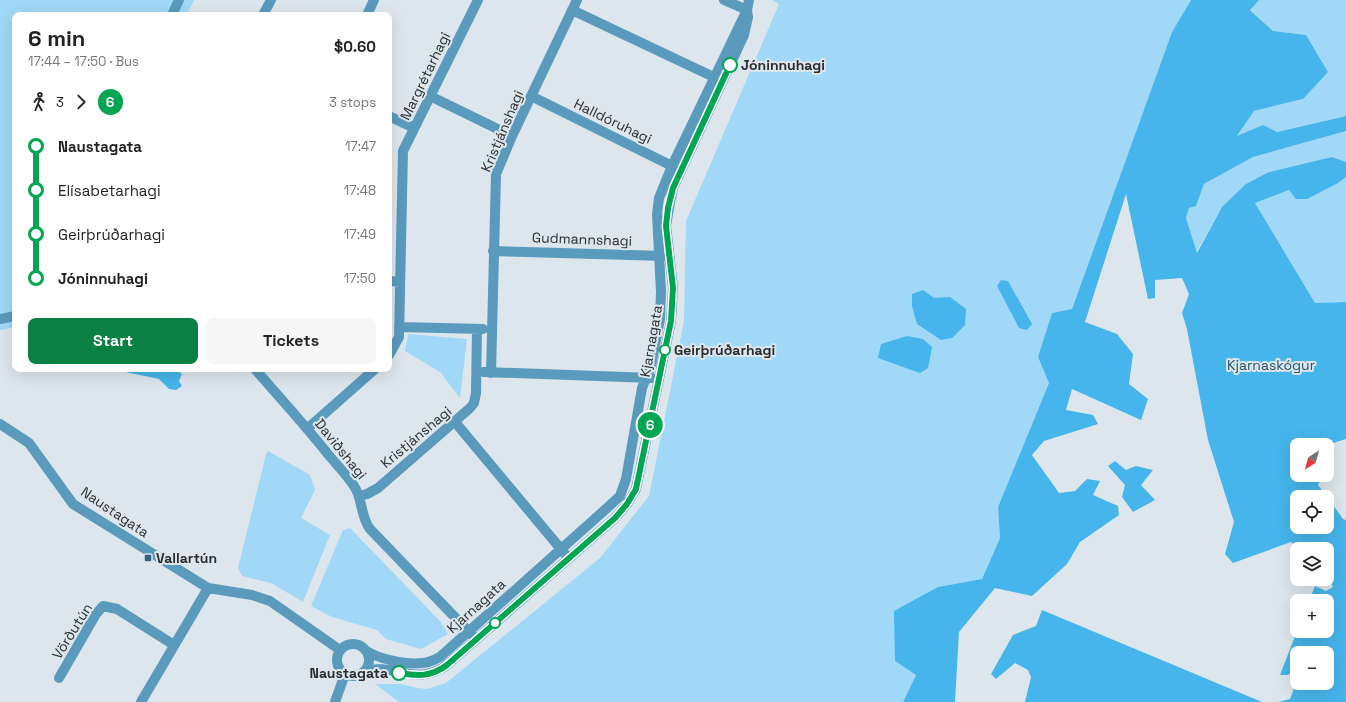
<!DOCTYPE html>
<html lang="en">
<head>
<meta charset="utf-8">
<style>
	body { margin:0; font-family:"Space Grotesk",sans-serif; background:#f6f6f6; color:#222; height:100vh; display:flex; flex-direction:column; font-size:15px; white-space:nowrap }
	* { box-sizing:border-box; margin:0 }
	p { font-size:13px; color:#767676 }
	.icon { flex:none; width:22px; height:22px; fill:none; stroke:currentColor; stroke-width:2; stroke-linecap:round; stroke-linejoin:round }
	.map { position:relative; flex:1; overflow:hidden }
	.drawer { position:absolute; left:12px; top:12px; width:380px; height:360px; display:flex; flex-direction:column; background:#fff; border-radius:8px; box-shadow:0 4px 16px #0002 }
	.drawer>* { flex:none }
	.badge { padding:0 8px; border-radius:13px; font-size:14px; line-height:26px }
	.needle { width:26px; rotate:217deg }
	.fabs { position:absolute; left:1290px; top:438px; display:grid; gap:8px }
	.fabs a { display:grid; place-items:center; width:44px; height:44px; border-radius:8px; background:#fff; box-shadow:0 4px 16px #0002; font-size:20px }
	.map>.badge { position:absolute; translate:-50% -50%; box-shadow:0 0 0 2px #fff }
	.legs { display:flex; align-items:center; gap:6px; height:44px; padding:0 16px; font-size:13px }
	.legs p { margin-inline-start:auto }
	.summary { display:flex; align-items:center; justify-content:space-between; height:68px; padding:0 16px }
	h1 { font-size:22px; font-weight:700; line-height:30px }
	.button { display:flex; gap:8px; margin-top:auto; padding:8px 16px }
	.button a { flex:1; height:46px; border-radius:8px; background:#0b8043; color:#fff; font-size:16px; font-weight:700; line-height:46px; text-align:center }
	.button a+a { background:#f6f6f6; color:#222 }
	ul { padding:0 16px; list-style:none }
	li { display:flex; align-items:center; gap:14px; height:44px; font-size:15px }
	li i { display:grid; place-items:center; width:6px; height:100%; margin:0 5px; background:currentColor }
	li i::after { content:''; width:10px; height:10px; margin:-5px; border:3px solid; border-radius:50%; background:#fff }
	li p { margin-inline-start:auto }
	li:first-child i { background:linear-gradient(#0000 50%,currentColor 0) }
	li:last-child i { background:linear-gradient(currentColor 50%,#0000 0) }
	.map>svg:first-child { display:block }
	.green { fill:#a1d8f7 }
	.forest { fill:#46b5eb }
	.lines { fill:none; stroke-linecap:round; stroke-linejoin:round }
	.minor { stroke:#5a9abd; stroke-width:10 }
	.line-1-casing { stroke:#fff; stroke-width:9 }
	.line-1 { stroke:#00a651; stroke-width:6 }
	.stop-1-dot { fill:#fff; stroke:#00a651; stroke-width:2 }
	.poi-dot { fill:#306581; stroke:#dde6ec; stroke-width:1.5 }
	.labels { text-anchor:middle; stroke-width:4; stroke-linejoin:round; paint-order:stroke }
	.stop-label { font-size:14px; font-weight:bold; fill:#292d2f; stroke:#dde6ec; text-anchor:start }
	.street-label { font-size:14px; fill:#292d2f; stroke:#dde6ec }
	.park-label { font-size:14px; fill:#26536a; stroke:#dde6ec }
	.poi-label { font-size:14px; font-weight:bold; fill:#292d2f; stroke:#dde6ec; text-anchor:start }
</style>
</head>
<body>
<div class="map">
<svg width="1346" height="702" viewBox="0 0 1346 702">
	<rect width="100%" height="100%" fill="#dde6ec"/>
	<path class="green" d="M0,0h194l-7,15h-172v312l-15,3z
		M772,0h419l-19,32 -100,277 -20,4 -14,44 11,26 -51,124 2,31 -18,41 -44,8 -22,88 -13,27h-504l-24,-18h26l16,4 10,1 19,-6 154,-125 49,-62 35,-175 2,-100 93,-217z
		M1259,0h87v116l-70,16 -39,5 17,-26 49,-12 3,-64 -33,-4 -23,-22z
		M1346,131v31l-14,-5 -63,15 -47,35 -26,46 -10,-36 3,-9 7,-2 8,-22 49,-27z
		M1346,177v125l-31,1 -60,-100 34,-13 49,-7z
		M408,334l59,5 -7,59 -20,-26 -35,-21z
		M268,451l42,24 5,15 -14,28 29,17 -27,67 -32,-19 -29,-7 -4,-8 28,-114z
		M350,528l90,93 8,13 -27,15 -35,-10 -9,-9 -45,-13 -21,-11 32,-76z"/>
	<path class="forest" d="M1191,0h68l-9,10 23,21 33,4 22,37 -25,27 -49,12 -17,25 26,-11 14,7 69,-16v15l-93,26 -49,27 -8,22 -7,2 -3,10 11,35 25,-46 24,-23 23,-12 63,-15 14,5v15l-8,6 -31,16h-11l-7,-9 -34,13 60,100 31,-1v137l-19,6h-30v30h26l-5,10 9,12h-30v30h30v-30l16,22 3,1v182h-68l12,-3 7,-19v3h30v-30h-30v15l-9,7h-8l17,-44h30v-30h-18l6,-15 11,5 7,-4 -6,-12v-26h-26l-10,-7 -58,21 -8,-9 9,-32 -26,-82 -21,-111 -5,-16 7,-19 -7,-16 -27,2v18l-7,1 -22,-105 -41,128 32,12 16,20 -4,30 19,15 -7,21 -69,-31 -6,21 27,5 5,9 -54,17 -12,14 27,38 16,-2 12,-12 13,2 -7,14 25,11 1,9 -39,27 -13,22 -35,32 -37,-8 -36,44 -4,70h-52l13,-27 -21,-14 -1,-50 44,-24 44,-8 18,-41 -2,-31 51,-124 -11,-26 14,-44 20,-4 100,-277z
		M1001,280l7,1 24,43 -5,6 -8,-2 -22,-42z
		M923,290l11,8 16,-1 16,12 -1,16 -13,13 -11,2 -24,-16 -5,-18v-12z
		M907,336l16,3 9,8 -4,21 -8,5 -42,-15 3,-14z
		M111,369h64l7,5 -3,7 3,5 -6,4 -7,-1 -10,-10z
		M1115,461l11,9 10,-4 17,4 -12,15 14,15 -22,12 -11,-15 3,-12 -17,-19z
		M1042,610l220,92h-237l6,-25 -3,-7 -13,-7 -19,16 -5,-5 22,-39 23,-9z"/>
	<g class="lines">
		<path class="minor" d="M724,0l23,10
			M572,10l148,70
			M172,15l7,-15
			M263,15l8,-15
			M367,15l7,-15
			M430,96l82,40
			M531,96l147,73
			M389,116l25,12
			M493,251l172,5
			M389,281l11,1
			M0,319l15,-3
			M399,327l84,2
			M389,355l10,-18 4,-186 75,-151
			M255,369c24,28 49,55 72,84 9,11 19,21 27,33 9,13 6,30 16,43l102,106
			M484,372l168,6
			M491,373l5,-199 16,-38 65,-136
			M455,422l110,132
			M0,424l29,19 44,61 135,84 44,7 18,6 70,49
			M307,429l68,-60
			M360,496l7,-2 11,-6 92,-80 4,-5 2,-10 1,-64
			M337 660a16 16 0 1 1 32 0a16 16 0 1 1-32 0Z
			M365,650c13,9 41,15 57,13 7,0 12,-3 18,-6l167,-149 13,-12 6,-17 16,-91 9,-22 9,-47 1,-27 -4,-78 2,-16 13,-32 75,-156 2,-10
			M363,672c29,-11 52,16 84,-7l168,-147 12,-14 9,-15 35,-168 2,-33 -7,-62 3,-18 4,-20 71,-153 4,-18 -1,-7
			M59,678l37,-64 7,-8 14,3 57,36
			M141,702l67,-114
			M335,702l10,-28"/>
	</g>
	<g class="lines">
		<g class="line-1-casing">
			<path id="line-1" d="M399,673c19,3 32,4 48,-8l168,-147 12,-14 9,-15 35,-168 2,-33 -7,-62 2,-18 5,-20 57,-123"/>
		</g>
		<use href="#line-1" class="line-1"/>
	</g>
	<g class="stop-1-dot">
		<circle cx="730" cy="65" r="7"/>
		<circle cx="665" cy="350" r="5"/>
		<circle cx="495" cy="623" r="5"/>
		<circle cx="399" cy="673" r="7"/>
	</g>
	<rect class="poi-dot" x="144" y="554" width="8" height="8" rx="2"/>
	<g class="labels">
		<g class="stop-label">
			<text x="741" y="70">Jóninnuhagi</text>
			<text x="674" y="355">Geirþrúðarhagi</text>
			<text x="388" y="678" text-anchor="end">Naustagata</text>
		</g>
		<g class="street-label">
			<text transform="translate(425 76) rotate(-64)" y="5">Margrétarhagi</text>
			<text transform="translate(613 121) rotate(26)" y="5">Halldóruhagi</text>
			<text transform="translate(502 131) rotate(-67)" y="5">Kristjánshagi</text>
			<text transform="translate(582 239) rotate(2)" y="5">Gudmannshagi</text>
			<text transform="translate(651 341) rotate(-80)" y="5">Kjarnagata</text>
			<text transform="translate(416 437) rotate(-40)" y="5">Kristjánshagi</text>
			<text transform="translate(341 449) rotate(51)" y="5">Daviðshagi</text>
			<text transform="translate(115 512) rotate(34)" y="5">Naustagata</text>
			<text transform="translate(476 606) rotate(-42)" y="5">Kjarnagata</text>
			<text transform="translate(72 631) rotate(-58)" y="5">Vörðutún</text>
		</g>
		<g class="park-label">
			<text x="1271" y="370">Kjarnaskógur</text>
		</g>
		<g class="poi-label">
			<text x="156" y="563">Vallartún</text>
		</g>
	</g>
</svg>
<div class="fabs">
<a><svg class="needle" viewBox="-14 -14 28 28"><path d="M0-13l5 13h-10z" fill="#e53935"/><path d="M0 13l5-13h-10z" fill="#767676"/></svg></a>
<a><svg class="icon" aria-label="locate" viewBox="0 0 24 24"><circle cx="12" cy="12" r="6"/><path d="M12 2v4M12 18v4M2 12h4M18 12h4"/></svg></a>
<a><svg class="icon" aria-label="layers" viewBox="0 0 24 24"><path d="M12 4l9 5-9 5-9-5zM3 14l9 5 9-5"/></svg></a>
<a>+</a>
<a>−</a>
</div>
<b class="badge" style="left:650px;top:425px;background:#00a651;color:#fff">6</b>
<section class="drawer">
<div class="summary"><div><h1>6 min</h1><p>17:44 – 17:50 · Bus</p></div><b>$0.60</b></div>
<div class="legs"><svg class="icon" aria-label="walk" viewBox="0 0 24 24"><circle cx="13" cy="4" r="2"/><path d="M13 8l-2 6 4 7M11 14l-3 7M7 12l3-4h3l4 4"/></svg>3<svg class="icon" aria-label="forward" viewBox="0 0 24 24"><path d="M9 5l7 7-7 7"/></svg><b class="badge" style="background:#00a651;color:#fff">6</b><p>3 stops</p></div>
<ul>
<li><i style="color:#00a651"></i><b>Naustagata</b><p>17:47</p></li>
<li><i style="color:#00a651"></i><span>Elísabetarhagi</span><p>17:48</p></li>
<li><i style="color:#00a651"></i><span>Geirþrúðarhagi</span><p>17:49</p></li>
<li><i style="color:#00a651"></i><b>Jóninnuhagi</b><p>17:50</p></li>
</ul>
<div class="button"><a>Start</a><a>Tickets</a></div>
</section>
</div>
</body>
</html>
